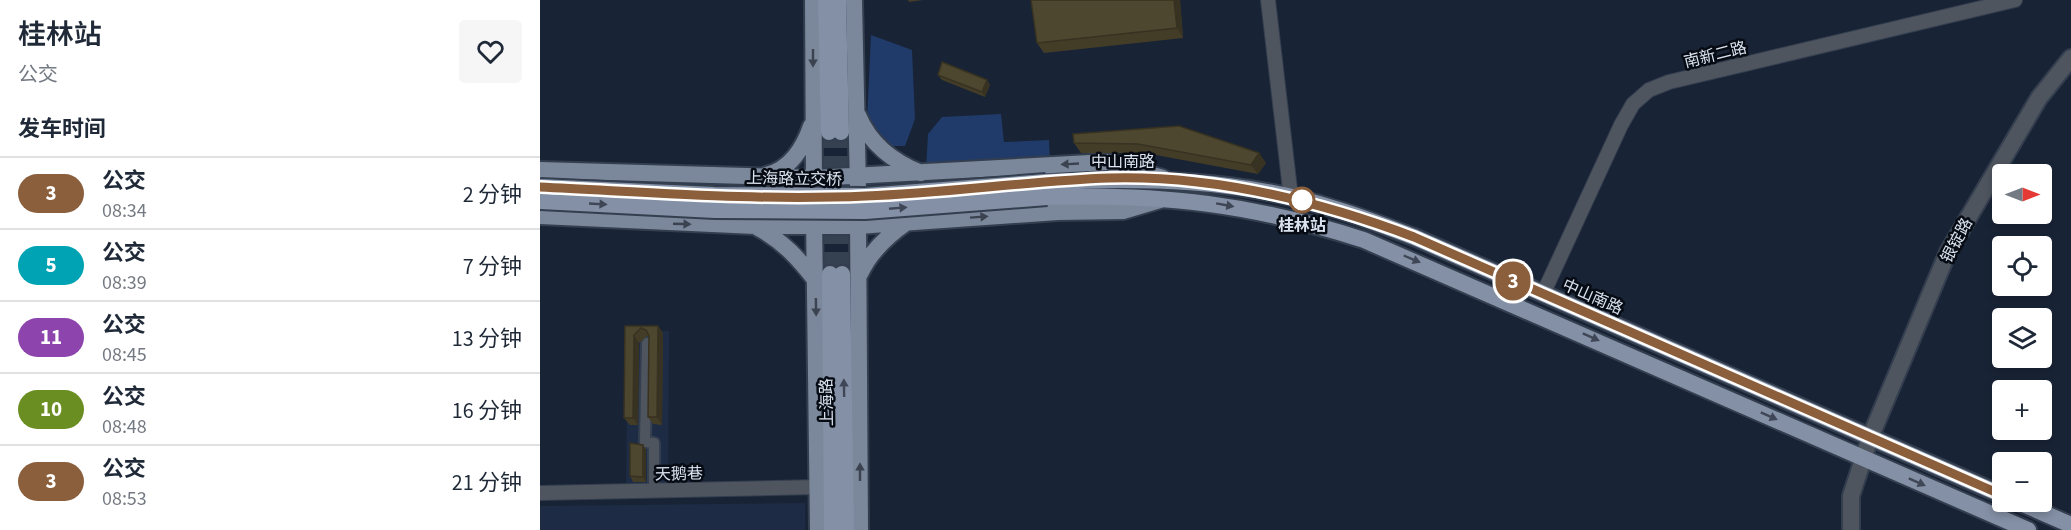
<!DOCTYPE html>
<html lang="zh">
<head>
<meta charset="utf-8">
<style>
	body { margin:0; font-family:"Source Sans 3","Noto Sans SC",sans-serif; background:#f6f6f7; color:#1f2937; height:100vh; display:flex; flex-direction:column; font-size:22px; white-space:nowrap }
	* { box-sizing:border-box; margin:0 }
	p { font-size:20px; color:#747a83 }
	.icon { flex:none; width:33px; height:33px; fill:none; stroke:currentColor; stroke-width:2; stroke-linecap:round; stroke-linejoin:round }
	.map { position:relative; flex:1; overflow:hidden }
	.side { display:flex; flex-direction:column; background:#fff; width:540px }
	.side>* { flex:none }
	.badge { padding:0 12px; border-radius:20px; font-size:21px; line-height:39px }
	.needle { width:39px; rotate:90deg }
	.fabs { position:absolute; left:1452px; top:164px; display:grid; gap:12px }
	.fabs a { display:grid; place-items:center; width:60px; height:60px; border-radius:6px; background:#fff; box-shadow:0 3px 9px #0003; font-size:30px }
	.map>.badge { position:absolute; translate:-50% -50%; box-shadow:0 0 0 3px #fff }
	h2 { padding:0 18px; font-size:22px; line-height:54px }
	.round { display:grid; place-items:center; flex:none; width:63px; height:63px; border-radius:6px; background:#f6f6f7 }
	.head { display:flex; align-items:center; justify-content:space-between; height:102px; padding:0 18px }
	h1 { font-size:28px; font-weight:600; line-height:45px }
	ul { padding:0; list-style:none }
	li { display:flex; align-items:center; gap:18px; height:72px; padding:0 18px; border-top:2px solid #e0e1e3 }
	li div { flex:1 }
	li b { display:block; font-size:22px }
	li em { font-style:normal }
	li .badge { min-width:66px; font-weight:700; text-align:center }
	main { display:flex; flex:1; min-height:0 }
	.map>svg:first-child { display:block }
	.built { fill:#1d2c44 }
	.green { fill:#203b6a }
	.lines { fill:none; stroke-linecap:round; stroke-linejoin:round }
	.trunk-tunnel { stroke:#354051; stroke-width:16; stroke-dasharray:16 8; stroke-linecap:butt }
	.pedestrian-casing { stroke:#333e4f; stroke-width:14 }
	.minor-casing { stroke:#333e4f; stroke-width:16 }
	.tertiary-casing { stroke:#333e4f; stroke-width:20 }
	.primary-casing { stroke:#333e4f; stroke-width:20 }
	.trunk-casing { stroke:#333e4f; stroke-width:20 }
	.pedestrian { stroke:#4f555e; stroke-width:10 }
	.minor { stroke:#4f555e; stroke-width:14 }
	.tertiary { stroke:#4f555e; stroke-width:16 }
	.primary { stroke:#7b879a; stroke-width:16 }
	.trunk { stroke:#8490a6; stroke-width:16 }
	.trunk-bridge-casing { stroke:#333e4f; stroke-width:20; stroke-linecap:butt }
	.trunk-bridge { stroke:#8490a6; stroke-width:16 }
	.wall { fill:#433d28 }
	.shaded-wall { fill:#373221 }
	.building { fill:#4e472f; stroke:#373221; stroke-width:1.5 }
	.oneway { fill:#3b4350 }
	.oneway2 { fill:#3f4756 }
	.line-casing { stroke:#fff; stroke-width:14 }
	.line { stroke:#8b5e3c; stroke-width:9 }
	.stop-dot { fill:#fff; stroke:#8b5e3c; stroke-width:3 }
	.labels { text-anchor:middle; stroke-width:5; stroke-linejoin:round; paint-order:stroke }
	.street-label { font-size:16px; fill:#dbe3f0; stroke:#070c14 }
	.stop-label { font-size:16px; font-weight:bold; fill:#dbe3f0; stroke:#070c14 }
</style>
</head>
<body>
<main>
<section class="side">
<div class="head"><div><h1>桂林站</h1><p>公交</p></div><a class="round"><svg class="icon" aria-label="heart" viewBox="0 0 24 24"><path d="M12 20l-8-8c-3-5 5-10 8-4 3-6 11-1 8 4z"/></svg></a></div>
<h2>发车时间</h2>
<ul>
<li><span class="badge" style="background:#8b5e3c;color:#fff">3</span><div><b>公交</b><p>08:34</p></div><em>2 分钟</em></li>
<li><span class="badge" style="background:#00a3b4;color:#fff">5</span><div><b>公交</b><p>08:39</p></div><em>7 分钟</em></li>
<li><span class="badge" style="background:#8e44ad;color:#fff">11</span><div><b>公交</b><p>08:45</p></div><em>13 分钟</em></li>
<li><span class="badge" style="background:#6b8e23;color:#fff">10</span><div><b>公交</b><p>08:48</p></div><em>16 分钟</em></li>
<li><span class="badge" style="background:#8b5e3c;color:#fff">3</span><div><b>公交</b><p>08:53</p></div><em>21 分钟</em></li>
</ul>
</section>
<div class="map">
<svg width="1531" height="530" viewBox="0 0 1531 530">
	<rect width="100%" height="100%" fill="#182335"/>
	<path class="built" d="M88,331h41l-1,154h-42z
		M265,503v27h-265v-24z"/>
	<path class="green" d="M331,35l41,15 3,69 -10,27h-20l-18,-24z
		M461,114l3,28 45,-2 1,21 -124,8 2,-35 14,-17z"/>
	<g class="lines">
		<path class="trunk-tunnel" d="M289,132l1,142
			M301,132l1,142"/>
		<g class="pedestrian-casing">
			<path id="pedestrian" d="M107,343l-2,99 9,1v48"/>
		</g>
		<g class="minor-casing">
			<path id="minor" d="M728,0l23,198
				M1003,294l78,-169 12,-21 16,-14 20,-8 346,-82
				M0,493l278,-6"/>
		</g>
		<g class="tertiary-casing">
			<path id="tertiary" d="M1311,530v-34l19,-58 78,-186 91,-154 32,-40"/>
		</g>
		<g class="primary-casing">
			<path id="primary" d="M273,0l1,187
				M314,0l4,188
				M318,115c12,29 34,46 63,58
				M0,170l274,8 294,-16 55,16
				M226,175c24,-5 38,-28 45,-49
				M0,216l215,10h103l200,-14 65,-1 37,-11
				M274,216l4,314
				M318,217l2,313
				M218,228c25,13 41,31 58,53
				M320,274c10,-22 26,-37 46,-51"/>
		</g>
		<g class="trunk-casing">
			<path id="trunk" d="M286,0l3,132
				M298,0l3,132
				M506,182c96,-5 194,-3 286,26 28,8 55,19 82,29l588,258
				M507,197c118,-3 205,7 317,43l664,290
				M290,274l2,256
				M302,274l4,256
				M1476,501l55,24"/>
		</g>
		<use href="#pedestrian" class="pedestrian"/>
		<use href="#minor" class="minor"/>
		<use href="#tertiary" class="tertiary"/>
		<use href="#primary" class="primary"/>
		<use href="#trunk" class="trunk"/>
		<g class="trunk-bridge-casing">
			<path id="trunk-bridge" d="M0,187l174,8 151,1 181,-14
				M0,201l175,9 150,1 182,-14"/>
		</g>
		<use href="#trunk-bridge" class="trunk-bridge"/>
	</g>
	<path class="wall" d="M368,0h15l-14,2z
		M640,0l3,38 -139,15 -7,-10z
		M398,75l49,5 3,5 -5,12 -43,-17z
		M533,134l186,19 7,10 -8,11 -113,-21h-64l-7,-10z
		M85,326h33l5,7 -1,92 -9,-1 -5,-7 1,-81h-2l-8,7 -1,82h-8l-6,-7z
		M103,445l3,5v32h-13l-3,-6z"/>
	<path class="shaded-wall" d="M634,0h6l3,38 -6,-10z
		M447,80l3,5 -5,12 -3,-5z
		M719,153l7,10 -8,11 -7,-9z
		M118,326l5,7 -1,92 -5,-8z
		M94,335l5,8 -1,82 -5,-7z
		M103,445l3,5v32l-3,-5z"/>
	<path class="building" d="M491,0h143l3,28 -140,15z
		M402,62l45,18 -5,12 -44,-17z
		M639,126l80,27 -8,12 -113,-21 -64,-1 -1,-9z
		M85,326h33l-1,91h-9l1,-81 -3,-6 -5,-2 -7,7 -1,83h-9z
		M90,443l13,2v32l-13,-1z"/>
	<defs><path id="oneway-solid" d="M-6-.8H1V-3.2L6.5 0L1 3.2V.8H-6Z" transform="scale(1.5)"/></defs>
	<g class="oneway">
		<use href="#oneway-solid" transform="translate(273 58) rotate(90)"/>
		<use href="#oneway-solid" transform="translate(530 164) rotate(177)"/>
		<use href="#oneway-solid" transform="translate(439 217) rotate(-4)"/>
		<use href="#oneway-solid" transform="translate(142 224) rotate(2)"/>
		<use href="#oneway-solid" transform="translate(276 307) rotate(89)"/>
		<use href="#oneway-solid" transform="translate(320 472) rotate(-90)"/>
	</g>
	<g class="oneway2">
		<use href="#oneway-solid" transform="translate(58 204) rotate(3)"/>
		<use href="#oneway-solid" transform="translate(685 205) rotate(10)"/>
		<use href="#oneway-solid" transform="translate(358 208) rotate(-5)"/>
		<use href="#oneway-solid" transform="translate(872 259) rotate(23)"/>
		<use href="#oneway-solid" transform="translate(1051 337) rotate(24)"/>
		<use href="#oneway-solid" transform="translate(304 388) rotate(-91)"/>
		<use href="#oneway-solid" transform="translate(1229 416) rotate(24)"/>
		<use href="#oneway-solid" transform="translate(1377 482) rotate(24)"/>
	</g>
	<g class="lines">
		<g class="line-casing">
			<path id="line" d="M0,187c108,5 217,14 326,9 81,-3 162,-15 243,-18 105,-3 207,22 305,59l588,258"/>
		</g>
		<use href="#line" class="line"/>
	</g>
	<circle class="stop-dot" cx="762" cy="200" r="12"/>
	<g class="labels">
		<g class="street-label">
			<text transform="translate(1175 54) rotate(-14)" y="6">南新二路</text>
			<text x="583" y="167">中山南路</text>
			<text transform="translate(254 178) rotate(1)" y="6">上海路立交桥</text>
			<text transform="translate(1416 240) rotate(-62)" y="6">银锭路</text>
			<text transform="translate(1053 296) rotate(24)" y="6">中山南路</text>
			<text transform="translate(286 402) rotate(-91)" y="6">上海路</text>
			<text transform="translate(139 473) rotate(-1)" y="6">天鹅巷</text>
		</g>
		<g class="stop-label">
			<text x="762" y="231">桂林站</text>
		</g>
	</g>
</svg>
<div class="fabs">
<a><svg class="needle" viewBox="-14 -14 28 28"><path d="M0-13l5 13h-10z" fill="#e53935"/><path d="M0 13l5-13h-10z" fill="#747a83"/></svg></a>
<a><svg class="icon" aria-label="locate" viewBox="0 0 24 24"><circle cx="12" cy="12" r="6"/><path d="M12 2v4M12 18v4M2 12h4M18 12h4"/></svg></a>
<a><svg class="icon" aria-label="layers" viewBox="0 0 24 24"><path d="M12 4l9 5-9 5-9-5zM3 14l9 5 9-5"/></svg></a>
<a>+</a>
<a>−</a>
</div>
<b class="badge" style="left:973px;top:281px;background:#8b5e3c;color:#fff">3</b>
</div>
</main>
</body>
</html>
